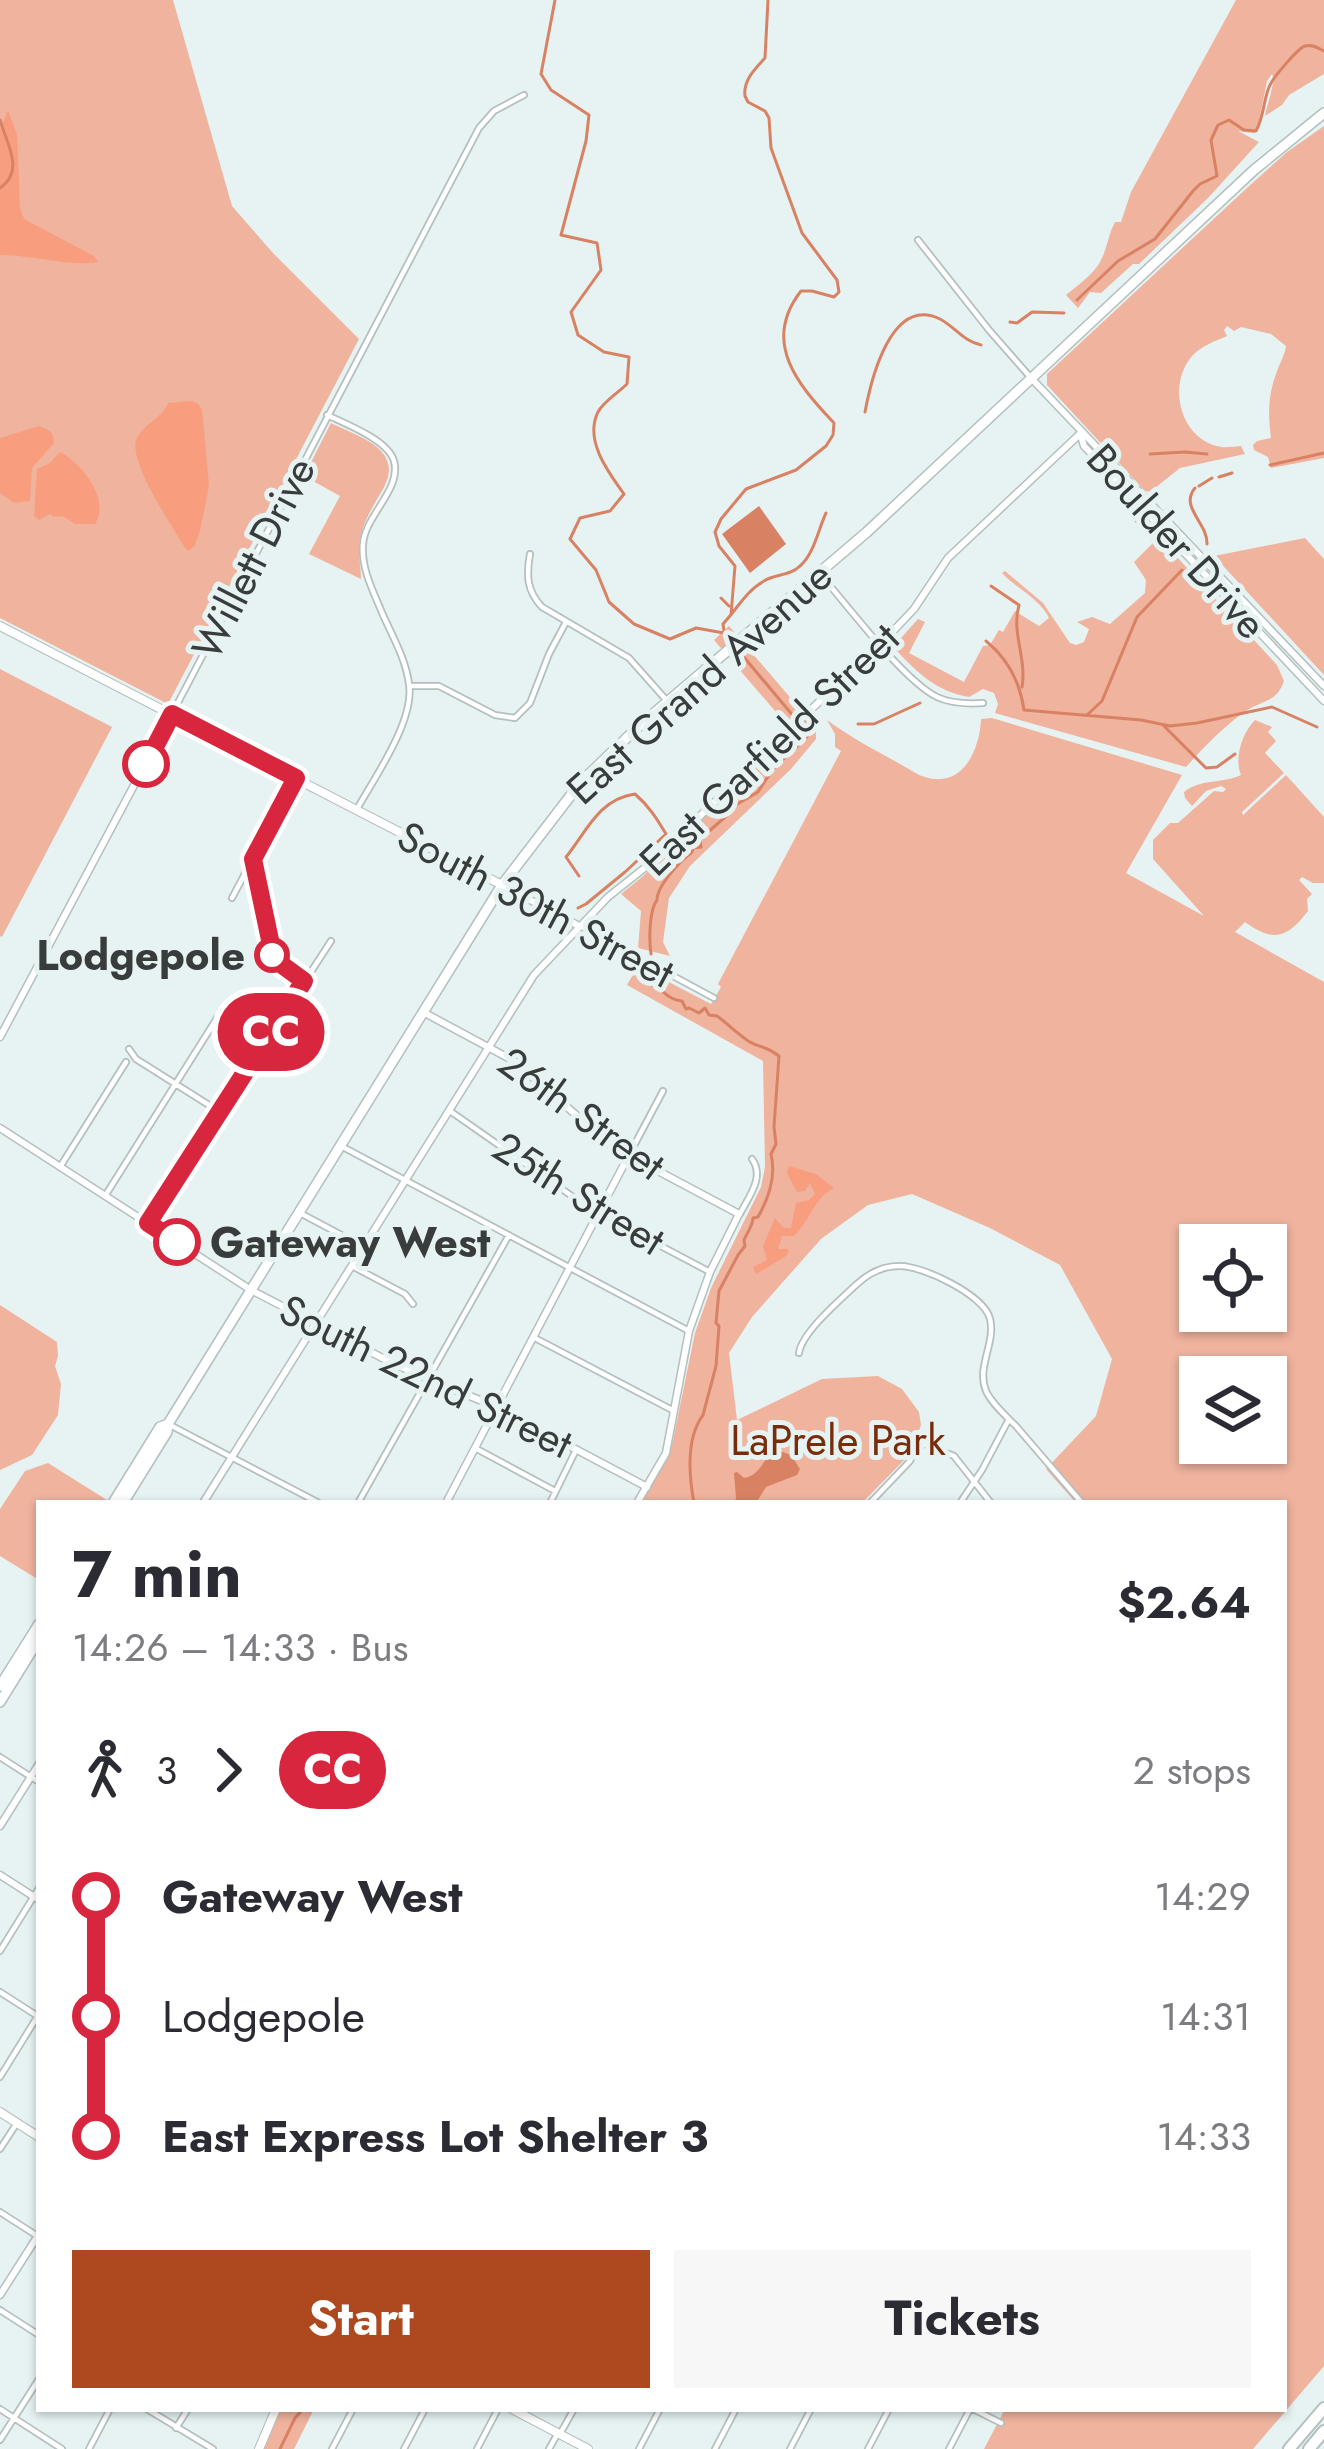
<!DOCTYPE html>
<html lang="en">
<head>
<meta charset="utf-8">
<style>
	body { margin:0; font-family:Jost,sans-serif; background:#f7f7f7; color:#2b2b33; height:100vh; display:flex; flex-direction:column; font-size:45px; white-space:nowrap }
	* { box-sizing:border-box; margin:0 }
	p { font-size:39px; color:#7c7c81 }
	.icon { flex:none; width:66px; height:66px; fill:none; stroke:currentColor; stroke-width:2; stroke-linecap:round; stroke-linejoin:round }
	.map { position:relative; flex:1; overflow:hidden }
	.drawer { position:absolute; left:36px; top:1500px; width:1251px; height:912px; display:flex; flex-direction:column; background:#fff; border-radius:0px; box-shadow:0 3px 9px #0004 }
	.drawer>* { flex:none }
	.badge { padding:0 24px; border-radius:39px; font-size:42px; line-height:78px }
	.fabs { position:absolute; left:1179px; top:1224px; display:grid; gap:24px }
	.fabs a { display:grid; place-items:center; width:108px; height:108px; border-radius:0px; background:#fff; box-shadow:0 3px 9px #0004; font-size:60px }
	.map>.badge { position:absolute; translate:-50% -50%; box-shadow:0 0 0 6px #fff }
	.legs { display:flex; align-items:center; gap:18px; height:132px; padding:0 36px; font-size:39px }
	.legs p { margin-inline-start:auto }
	.summary { display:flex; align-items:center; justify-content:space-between; height:204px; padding:0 36px }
	h1 { font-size:66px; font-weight:700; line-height:90px }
	.button { display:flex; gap:24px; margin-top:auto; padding:24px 36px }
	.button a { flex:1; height:138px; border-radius:0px; background:#ae481f; color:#fff; font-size:48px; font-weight:700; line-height:138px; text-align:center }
	.button a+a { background:#f7f7f7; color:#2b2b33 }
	ul { padding:0 36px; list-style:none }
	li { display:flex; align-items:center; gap:42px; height:120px; font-size:45px }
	li i { display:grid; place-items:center; width:18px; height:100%; margin:0 15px; background:currentColor }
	li i::after { content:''; width:30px; height:30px; margin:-15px; border:9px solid; border-radius:50%; background:#fff }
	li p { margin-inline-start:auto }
	li:first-child i { background:linear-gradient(#0000 50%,currentColor 0) }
	li:last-child i { background:linear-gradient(currentColor 50%,#0000 0) }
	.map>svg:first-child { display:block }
	.green { fill:#efb39e; fill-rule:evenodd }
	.forest { fill:#f89e7e }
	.water { fill:#d98263 }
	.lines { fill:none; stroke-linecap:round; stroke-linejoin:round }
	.stream { stroke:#d98263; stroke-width:3 }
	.minor-casing { stroke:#b4bfbf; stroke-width:8 }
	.tertiary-casing { stroke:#b4bfbf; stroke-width:9 }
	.secondary-casing { stroke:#b4bfbf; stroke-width:10 }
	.primary-casing { stroke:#b4bfbf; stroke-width:12 }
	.motorway-casing { stroke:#b4bfbf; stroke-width:14 }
	.minor { stroke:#fff; stroke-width:4.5 }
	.tertiary { stroke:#fff; stroke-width:6 }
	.secondary { stroke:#fff; stroke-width:8 }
	.primary { stroke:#fff; stroke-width:9 }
	.motorway { stroke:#fff; stroke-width:10 }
	.line-1-casing { stroke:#fff; stroke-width:27 }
	.line-1 { stroke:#d7263d; stroke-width:18 }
	.stop-1-dot { fill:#fff; stroke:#d7263d; stroke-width:6 }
	.labels { text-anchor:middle; stroke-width:10; stroke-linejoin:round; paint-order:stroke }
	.street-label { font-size:42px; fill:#383c3c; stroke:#e7f3f3 }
	.stop-label { font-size:42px; font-weight:bold; fill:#383c3c; stroke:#e7f3f3; text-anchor:end }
	.park-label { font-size:42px; fill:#7a2c0a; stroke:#e7f3f3 }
</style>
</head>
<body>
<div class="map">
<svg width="1324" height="2449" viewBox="0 0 1324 2449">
	<rect width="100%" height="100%" fill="#e7f3f3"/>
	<path class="green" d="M0,0h173l59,206 41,47 86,86 -191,365 -168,-86z
		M1236,0h88v74l-35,21 -7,10 -17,11c2,-12 11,-33 7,-42l-5,7 -10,50 -3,2 -16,-2 21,11 -51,56 -69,66h-6l-32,29 -11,-1 -12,16 -12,-13c10,-8 22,-17 30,-27 11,-14 11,-31 19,-46h6l10,-30z
		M1324,126v332l-53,10 -3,-11 -14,-7 -1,-5 4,-4 14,-3c-3,-22 -3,-43 5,-64 4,-11 9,-20 10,-28l-15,-12 -30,-7 -7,4 -7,-5 -3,4 3,6c-12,5 -25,10 -34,19 -27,29 -13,86 29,92 1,1 18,-1 19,-1l4,8 -65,14 -30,24 -5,-1 -98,-106v-11l201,-187 39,-35z
		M331,423c28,14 73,26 53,64 -8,15 -18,29 -22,44 -6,17 -1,32 -1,48l-52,-25 31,-58 -36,-20z
		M1139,516l138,149 7,16c-7,21 -21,19 -38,30 -21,14 -43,37 -60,56l-191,-54 3,-9 -4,-11 -11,-4 -14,8c-34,-6 -52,-25 -76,-50l25,-28 7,3 -16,31 55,29 19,-36 7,-1 9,-15 4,2 12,-21 24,15 10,-8c-9,-19 -32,-29 -47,-45l3,-2 38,32 27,40 6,2 8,-3 5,-13 -12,-7 15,-5 18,7 35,-31 1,-13 -12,-18 20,-20 -20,-21z
		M1305,538l19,21v116l-110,-119z
		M729,626l83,97 4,9v7l-25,30 -101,97 -21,32 -6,44 7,14 -32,-8 3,-37 -20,-17 21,-17 152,-144 -80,-93z
		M0,669l112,58 -110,210 -2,-1z
		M992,718l190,57 -56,98 78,43 -51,-57v-19l17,-17h8l36,-32 9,1 3,-3 -5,-3 -15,5 -14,15 -7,-8 -1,-6c18,-14 38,-8 57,-17 -7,-17 1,-42 14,-55l17,7 -4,5 8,9 -11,12 19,20 -42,39 1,3 43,-40 38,42v66h-11l-11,-6 -3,3 13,14 -5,5 1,12c-21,27 -34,32 -63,11l-10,10 89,50v1384l-71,83h-269l21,-40h279v-906h-208l-30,-34 50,-53 16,-57 -52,-94 -70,-37 -78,-34 -44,11 -47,34 -69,78 -23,36 8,67 85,-41 56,-3 24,13 17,23 2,13 -11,29 -48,49h-220l30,-58 23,-112 16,-45 50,-101 4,-20 -2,-106 -136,-76 11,-19 73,38 10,-17 -3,-3 123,-233 -6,-4v-13l-8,-14c23,17 48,30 73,44 8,4 17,11 25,13 38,12 55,-28 56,-58zM1200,1245h66v66h-66zM1200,1377h66v66h-66z
		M0,1305l57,37 1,14 -3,10 6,18 -3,31 -26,40 -32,15z
		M48,1463l59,37 -2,3h-66v77l-39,-24v-47l25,-38z
		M281,2409h33l-20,40h-31z"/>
	<path class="forest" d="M8,110l9,25 3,73 4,11 70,37 4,6c-28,5 -66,-7 -98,-7v-125z
		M191,401l6,2 5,6 7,77 -9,45 -5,14 -6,6 -4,-3c-12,-21 -59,-89 -48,-110 8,-15 25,-20 31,-35z
		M39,426c9,3 15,6 15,17l-22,25 -2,33 -16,2 -14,-10v-55z
		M60,452c22,11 51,48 35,72h-20l-12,-8 -9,1 -4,-3 -11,6 -5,-4 3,-47 13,-6z
		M789,1166l27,8 18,14c-20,10 -24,33 -40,48h-12l-4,13h9l2,2 -3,5 -30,18 -3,-7 14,-7 -4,-14 12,-28 9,10h7l5,-25 13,-3 6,-6 -5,-11 -5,8 -8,1 -10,-19z"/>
	<path class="water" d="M759,506l27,38 -36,29 -28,-39z
		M777,1450l14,5 9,14 -3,6 -31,12 -10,16h-22l2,-5 -2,-25 3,-1 7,6c18,-3 18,-21 33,-28z"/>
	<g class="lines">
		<path class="stream" d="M555,0l-14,74 10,16 38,25 -3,26 -25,94 36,8 4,27 -30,42 7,23 26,17 25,5 -2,27c-8,8 -24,18 -29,28 -14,28 10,60 26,82l-14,17 -30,7 -10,21 26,31 13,32 25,22 36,15 26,-11 28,5 8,9
			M0,120c7,24 25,51 0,68
			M1077,300l41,-39 37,-22 38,-48 7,-7 17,-8 -6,-36 7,-15 11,-5 15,10 12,1c9,-16 7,-34 15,-48 4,-7 27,-35 34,-37 7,-2 13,2 19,5
			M1010,322l7,1 15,-11 32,1
			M865,412c6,-32 26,-117 75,-93 15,8 23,22 41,26
			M1150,454l35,-2 22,2
			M1270,465l54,-12
			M1219,477l13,-4
			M1199,486l13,-8
			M1195,488c-16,19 13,35 12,56
			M991,586l28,19c-8,28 8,53 3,82
			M721,598l8,8
			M731,615l4,-49 -16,-20 -4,-14 6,-13 25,-30 50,-19 30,-24 7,-11 1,-12c-36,-38 -73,-81 -33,-132h11l22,6 5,-5 -2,-12 -35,-47 -31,-85 -2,-30 -4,-7 -17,-9 -3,-6c-2,-16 10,-27 20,-38l3,-58
			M724,631l-1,-7c14,-15 23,-33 41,-43 11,-7 26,-5 36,-15 14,-12 18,-36 26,-53
			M986,641c22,18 34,41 38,69l117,10 29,6 27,-3 75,-16 45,20
			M1087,715l15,-14 35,-84 45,-47
			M858,724h16l46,-21
			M1163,725l43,43 11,-1 18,-13
			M578,908l8,-4 39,-32 41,-38c-9,-15 -17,-28 -31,-40 -36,5 -48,37 -69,63l13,19
			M651,954c-2,-14 -2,-44 6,-54 0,-14 23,-39 35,-48l1,-4 8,-1 -1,-8 31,-27 3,-6 24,-14 15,-23 34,-32 -2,-7 -67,-80
			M650,975c7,11 17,25 32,26l4,8 3,-1 10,5 6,-5 4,7 8,1c6,4 27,23 33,26 10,6 15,3 29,14l-5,71 2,17 -5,10c5,21 -1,42 -13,63l-5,1c0,7 -6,15 -9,22l1,6 -7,9 -19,36 -3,32 3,3 -3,40 -13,49c-17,23 -14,61 -9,88
			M280,2449l15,-31 8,-9"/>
		<g class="minor-casing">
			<path id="minor" d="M918,240l71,90 42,48
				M327,415c19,9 61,25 67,46 8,29 -30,55 -31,84 -2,24 11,48 20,70 10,22 23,45 26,69 6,36 -34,93 -52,125
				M530,554c-4,22 -3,37 12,53l87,51 39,44
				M821,575c26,30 83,106 116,122 15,7 31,7 46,6
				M411,686h28l56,29 20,3 15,-15 19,-49 17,-32
				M172,714l307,-586 15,-17 30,-16
				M252,859l22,100 30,22
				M232,898l62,-117
				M580,926l134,72
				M129,1049l7,10 84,53
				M450,1111l139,97 121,64
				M341,1146l348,185
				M629,1155l34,-64
				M60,1167l66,-105
				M105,1196l112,-178
				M300,1213l64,34
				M740,1214c9,-18 25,-37 12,-55
				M148,1223l183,-282
				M352,1266l53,28 8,10
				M533,1337l141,74
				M799,1353c3,-21 42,-54 58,-69 12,-11 26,-18 42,-18 22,-1 86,29 91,53 6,24 -14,48 -4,72 6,13 20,25 30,35 22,26 44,51 66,77
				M170,1425l149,78
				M475,1448l80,43
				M358,1503l151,-268
				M550,1503l26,-53
				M870,1503l40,-42 9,-19 35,14 37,47
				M960,1503l22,-33 27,-51
				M0,1757l39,25
				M0,1951l39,-63
				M0,1992l39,25
				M0,2077l39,-63
				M0,2149l17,-26
				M0,2212l39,25
				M0,2310l39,25
				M0,2409l62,40
				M147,2409l66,40
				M973,2409l28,14
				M176,2428l12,-19
				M560,2434l14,-25
				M0,2440l39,-61
				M89,2449l21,-40
				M332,2449l21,-40
				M404,2449l21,-40
				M477,2449l21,-40
				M549,2449l9,-16
				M639,2449l21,-40
				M715,2449l21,-40
				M790,2449l21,-40
				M868,2449l21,-40
				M949,2449l21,-40"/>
		</g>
		<g class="tertiary-casing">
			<path id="tertiary" d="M1031,378l293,308
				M1081,436l3,10 240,255
				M502,885l77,41
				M423,1012l91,49 99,86 126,67 -29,58 -21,59 -23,122 -29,50
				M0,1037l172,-323
				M0,1128l251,162 143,74 102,43 151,80
				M203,1503l331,-528 74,-78 44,-35 244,-234 18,-19 34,-51 134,-126
				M446,1503l183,-348
				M0,1826l39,-62
				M0,1875l39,25
				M0,2295l39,-61"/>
		</g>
		<g class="secondary-casing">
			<path id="secondary" d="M0,626l502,259
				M0,2112l39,25
				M512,2409l76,40
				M259,2449l17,-40"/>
		</g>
		<g class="primary-casing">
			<path id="primary" d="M113,1503l47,-76 8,-3
				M123,1503l44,-71 1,-8 334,-539 79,-103 58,-56 228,-194 387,-362 70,-57
				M0,1686l39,-62
				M0,1702l39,-63"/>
		</g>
		<g class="motorway-casing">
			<path id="motorway" d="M1289,2449l35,-41
				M1309,2449l15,-18"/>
		</g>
		<use href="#minor" class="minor"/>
		<use href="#tertiary" class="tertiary"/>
		<use href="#secondary" class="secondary"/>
		<use href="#primary" class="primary"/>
		<use href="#motorway" class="motorway"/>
	</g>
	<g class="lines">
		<g class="line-1-casing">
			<path id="line-1" d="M146,764l26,-50 124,64 -43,81 21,100 30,22 -156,242 29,19"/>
		</g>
		<use href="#line-1" class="line-1"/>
	</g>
	<g class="stop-1-dot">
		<circle cx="146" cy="764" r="21"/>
		<circle cx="272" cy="955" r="15"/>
		<circle cx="177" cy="1242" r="21"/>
	</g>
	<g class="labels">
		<g class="street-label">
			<text transform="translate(1177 541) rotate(48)" y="15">Boulder Drive</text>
			<text transform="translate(253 558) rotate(-63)" y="15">Willett Drive</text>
			<text transform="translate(699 682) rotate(-42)" y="15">East Grand Avenue</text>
			<text transform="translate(769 749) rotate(-44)" y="15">East Garfield Street</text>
			<text transform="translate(536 904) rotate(28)" y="15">South 30th Street</text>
			<text transform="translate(582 1113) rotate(36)" y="15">26th Street</text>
			<text transform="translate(579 1193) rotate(32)" y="15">25th Street</text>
			<text transform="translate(426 1376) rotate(26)" y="15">South 22nd Street</text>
		</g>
		<g class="stop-label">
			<text x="245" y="970">Lodgepole</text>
			<text x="210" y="1257" text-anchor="start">Gateway West</text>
		</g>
		<g class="park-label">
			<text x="838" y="1455">LaPrele Park</text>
		</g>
	</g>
</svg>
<div class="fabs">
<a><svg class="icon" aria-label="locate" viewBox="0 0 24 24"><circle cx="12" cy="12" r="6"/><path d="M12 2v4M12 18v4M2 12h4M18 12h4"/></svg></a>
<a><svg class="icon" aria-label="layers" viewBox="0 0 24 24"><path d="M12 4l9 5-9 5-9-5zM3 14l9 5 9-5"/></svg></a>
</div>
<b class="badge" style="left:271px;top:1032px;background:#d7263d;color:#fff">CC</b>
<section class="drawer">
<div class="summary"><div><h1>7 min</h1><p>14:26 – 14:33 · Bus</p></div><b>$2.64</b></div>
<div class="legs"><svg class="icon" aria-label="walk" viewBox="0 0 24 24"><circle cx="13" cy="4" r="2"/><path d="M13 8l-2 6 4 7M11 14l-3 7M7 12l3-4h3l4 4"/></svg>3<svg class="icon" aria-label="forward" viewBox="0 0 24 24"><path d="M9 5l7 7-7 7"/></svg><b class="badge" style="background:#d7263d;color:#fff">CC</b><p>2 stops</p></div>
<ul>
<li><i style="color:#d7263d"></i><b>Gateway West</b><p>14:29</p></li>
<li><i style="color:#d7263d"></i><span>Lodgepole</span><p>14:31</p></li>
<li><i style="color:#d7263d"></i><b>East Express Lot Shelter 3</b><p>14:33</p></li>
</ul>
<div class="button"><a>Start</a><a>Tickets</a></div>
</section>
</div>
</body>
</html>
